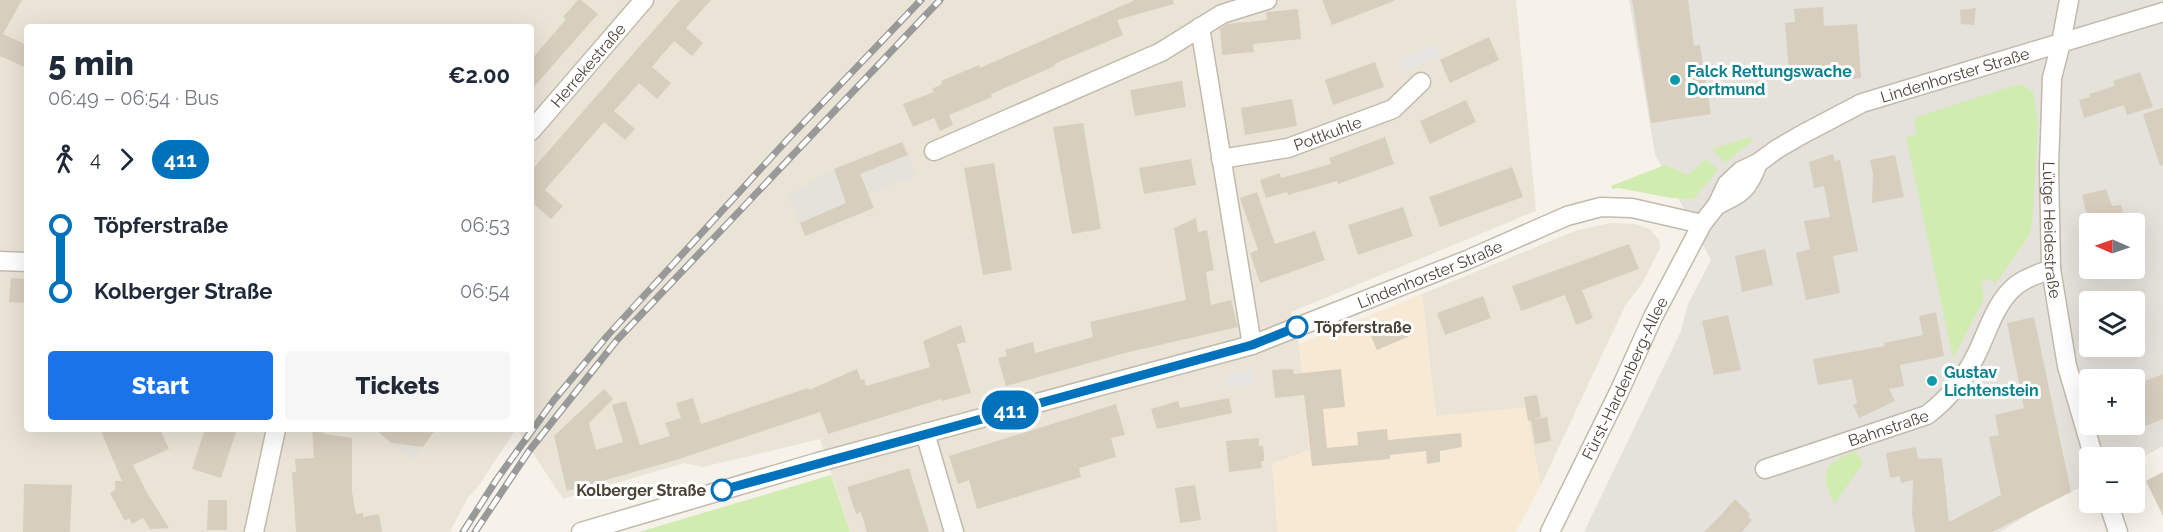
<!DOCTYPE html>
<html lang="en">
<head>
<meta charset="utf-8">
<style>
	body { margin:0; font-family:Raleway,sans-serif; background:#f6f6f7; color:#1f2937; height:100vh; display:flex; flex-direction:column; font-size:22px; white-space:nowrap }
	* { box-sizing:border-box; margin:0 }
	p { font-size:20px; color:#747a83 }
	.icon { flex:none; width:33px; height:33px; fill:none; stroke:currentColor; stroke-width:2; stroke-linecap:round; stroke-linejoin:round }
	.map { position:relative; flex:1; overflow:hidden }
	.drawer { position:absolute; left:24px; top:24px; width:510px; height:408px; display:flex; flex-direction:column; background:#fff; border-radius:6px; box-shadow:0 6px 24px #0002 }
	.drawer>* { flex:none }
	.badge { padding:0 12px; border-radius:20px; font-size:21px; line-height:39px }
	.needle { width:39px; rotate:272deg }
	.tools { position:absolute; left:2079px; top:213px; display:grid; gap:12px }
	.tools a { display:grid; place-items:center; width:66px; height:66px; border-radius:6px; background:#fff; box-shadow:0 6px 24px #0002; font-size:30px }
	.map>.badge { position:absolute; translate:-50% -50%; box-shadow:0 0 0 3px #fff }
	.legs { display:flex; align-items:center; gap:9px; height:66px; padding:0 24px; font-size:20px }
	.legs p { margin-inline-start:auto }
	.head { display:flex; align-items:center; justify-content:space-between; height:102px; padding:0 24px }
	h1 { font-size:33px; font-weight:800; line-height:45px }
	.cta { display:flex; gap:12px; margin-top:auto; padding:12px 24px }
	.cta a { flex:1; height:69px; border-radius:6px; background:#1a73e8; color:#fff; font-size:24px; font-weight:800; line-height:69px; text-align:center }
	.cta a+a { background:#f6f6f7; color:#1f2937 }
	ul { padding:0 24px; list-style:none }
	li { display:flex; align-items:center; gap:21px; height:66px; font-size:22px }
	li i { display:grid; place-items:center; width:9px; height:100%; margin:0 8px; background:currentColor }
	li i::after { content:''; width:15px; height:15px; margin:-8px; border:4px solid; border-radius:50%; background:#fff }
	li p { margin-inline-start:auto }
	li:first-child i { background:linear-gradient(#0000 50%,currentColor 0) }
	li:last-child i { background:linear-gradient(currentColor 50%,#0000 0) }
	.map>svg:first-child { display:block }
	.residential { fill:#eae4d7 }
	.commercial { fill:#f8e9d4 }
	.industrial { fill:#e5e1db; fill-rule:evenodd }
	.green { fill:#d1ecb0 }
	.parking { fill:#e7e5e1 }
	.building { fill:#d8cebe }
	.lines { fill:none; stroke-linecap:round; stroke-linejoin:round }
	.minor-casing { stroke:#c2baab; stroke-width:21 }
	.minor { stroke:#fff; stroke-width:18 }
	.rail-casing { stroke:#999; stroke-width:7 }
	.rail { stroke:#fff; stroke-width:4.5; stroke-dasharray:14; stroke-linecap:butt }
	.line-1-casing { stroke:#fff; stroke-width:14 }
	.line-1 { stroke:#0072bc; stroke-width:9 }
	.culture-dot { fill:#0f9aa8; stroke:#fff; stroke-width:2 }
	.stop-1-dot { fill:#fff; stroke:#0072bc; stroke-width:3 }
	.labels { text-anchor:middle; stroke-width:6; stroke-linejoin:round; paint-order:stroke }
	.street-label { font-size:16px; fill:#4b4337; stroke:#fff }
	.culture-label { font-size:16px; font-weight:bold; fill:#0d838f; stroke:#fff; text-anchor:start }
	.stop-label { font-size:16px; font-weight:bold; fill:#4b4337; stroke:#fff; text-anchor:start }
</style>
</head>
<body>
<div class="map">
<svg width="2163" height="532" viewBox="0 0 2163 532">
	<rect width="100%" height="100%" fill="#f6f2ea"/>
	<path class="residential" d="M0,0h1516l20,211 -245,101 8,32 10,106 -37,14 6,68h-428l-30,-93 -117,28 -19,-4 -121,36 -46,-70h14v-402h-504v402h489l-39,59 -9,9 -18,35h-450z
		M1611,223l23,1 16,5 9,11 1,8 -17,34 -18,24 -84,179 -2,-7 -103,-62 -14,-122 155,-64z"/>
	<path class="commercial" d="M1422,294l14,122 90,-9 15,78 -25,47h-238l-6,-68 37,-14 -10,-106z"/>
	<path class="industrial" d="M1629,0h534v446l-28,15 -1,-3h-44l-1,25 -52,26 -37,23h-416l97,-201 7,-27 23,-44 -56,-106zM2090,224h44v44h-44zM2090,302h44v44h-44zM2090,380h44v44h-44z
		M902,142l14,34 -48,18 6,14 -69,28 -17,-40 46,-27z
		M391,429h45l-23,31 -21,-16z"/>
	<path class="green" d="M2015,85h7l11,7 5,31 -6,102 -4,12 -33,47 -4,-5 -10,3 3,17 -31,59 -47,-221 11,-3 -3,-16z
		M1750,137l3,3 -28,23 -13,-14z
		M1706,159l12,11 -25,29 -22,-1 -52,-10 -7,1 -1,-3 54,-21 23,10z
		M1856,451l7,12 -29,41c-14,-32 -12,-40 22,-53z
		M831,475l19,57h-211z"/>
	<path class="parking" d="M1435,44l5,12 -34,16 -6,-12z
		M1252,368l1,9 3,1 -3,5 -25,5 -3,-11z"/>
	<path class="building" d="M0,0h22l-19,34 24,11v23l-27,-12z
		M578,0h3l17,14 -67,76v-30l35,-41 -3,-2z
		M680,0h31l-25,28 17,15 -11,13 -18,-15 -22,26 19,16 -14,16 -18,-16 -25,28 21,18 -10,11 -21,-18 -59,68 18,16 -12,13 -17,-15 -3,3v-36z
		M1135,0h38l1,4 -57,16 6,15 -69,29 1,2 -64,28 1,3 -43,18 4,10 -13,6 -6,-13 -21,9 -10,-23 31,-12 -2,-3 10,-5 -1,-3 38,-16 1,3z
		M1322,0h72v1l-62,24z
		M1632,0h56l6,46 6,-1 11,69 -60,9z
		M1823,7l1,19 33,-2 4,54 -25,2 -1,-9 -46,2 -4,-50 10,-1 -1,-13z
		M1976,8l-2,17 -13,-1 -1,-14z
		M1298,9l3,30 -48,5 1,8 -32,3 -2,-26 7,-5 40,-4 -1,-8z
		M1489,37l10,23 -49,23 -10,-23z
		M1375,62l9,25 -51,18 -8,-25z
		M2140,72l13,35 -26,8 -3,-10 -40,13 -5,-18 11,-3 -1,-3 26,-8 -2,-5z
		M1182,81l4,26 -51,9 -5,-26z
		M1292,99l5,27 -52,9 -4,-27z
		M1466,100l10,22 -46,22 -10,-23z
		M2163,108v57l-3,1 -17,-52z
		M1083,123l18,106 -29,5 -19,-107z
		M1385,137l9,27 -56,20 -1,-3 -49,14 -1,-3 -21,6 -6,-18 20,-7 1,5 50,-14 -2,-6z
		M902,142l6,13 -48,19 14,34 -69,28 -5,-13 46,-20 -12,-34z
		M1833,154l2,7 5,-1 18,91 -25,5 7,37 -34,7 -10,-47 14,-4 -6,-28 26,-4 -6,-31 -10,2 -5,-26z
		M1895,155l9,42 -32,6 1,-29 -3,-14z
		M1191,159l5,26 -52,9 -5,-26z
		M994,163l18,107 -29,5 -19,-107z
		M1512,167l11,30 -83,30 -11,-30z
		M2106,189l6,17 9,-1 5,19h-37l-7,-29z
		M1257,192l18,52 40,-13 10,29 -65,23 -10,-30 8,-3 -18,-52z
		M1403,207l10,29 -55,19 -10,-30z
		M1196,218l2,14 9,-2 7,40 -8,2 5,33 20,-5 7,27 -113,26 -119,33 -8,-28 9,-2 -2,-6 28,-8 2,11 58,-16 -3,-15 96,-22 -12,-72z
		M1629,244l10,25 -57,21 11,28 -17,7 -11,-30 -44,16 -9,-25z
		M1765,249l8,36 -31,7 -7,-36z
		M11,278l16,1v24l-18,-1z
		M1483,296l8,22 -46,17 -8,-22z
		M1936,312l8,44 -44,9 4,21 -15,3 6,12 -36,17 -6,-13 4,-2 -5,-24 -34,6 -5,-26 72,-13 -1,-3 39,-8 -4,-19z
		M1728,315l13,55 -27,5 -12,-54z
		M2034,317l37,175 -79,40h-77l-3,-17 1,-35 -12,3 -1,-7 -10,2 -4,-25 30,-6 2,12 24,-1 7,64 52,-27 -12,-58 10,-2 -4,-20 29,-7 -17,-85z
		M1406,322l6,13 -35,15 -6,-14z
		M961,325l5,17 -9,2 14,49 -29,8 -1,-2 -113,35 -8,-22 -144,48 -109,31 -13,-55 50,-47 9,10 -24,24 7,27 27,-8 -11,-37 14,-4 14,44 30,-9 -5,-13 16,-5 -5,-15 17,-5 8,26 107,-36 1,2 48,-21 4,11 3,-1 2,7 64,-19 -7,-26z
		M1293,369l1,5 47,-5 4,38 -22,2 4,39 31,-3 -1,-13 30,-3 1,11 73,-7 1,14 -22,4v11l-13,2 -1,-13 -36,4v4l-78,7 -8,-71 -29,3 -3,-28z
		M2163,374v45l-18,7 -11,-28v-13z
		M1537,395l4,22 -13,4 -4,-24z
		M1229,398l3,15 -75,16 -6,-20 27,-8 2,7z
		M1116,404l9,31 -14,3 5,19 -37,11 2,9 -104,32 -8,-29 -11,4 -9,-28z
		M1547,417l4,24 -16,3 -4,-24z
		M100,429h60l9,20 -36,16 13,26 23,37 -19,1 -7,-11 -11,6 -3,-6 -4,3 -15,-28 5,-3v-9h7z
		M205,429h32l-16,49 -29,-9z
		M312,429h5l8,5 27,4v54l4,22 7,-1v4l16,-3 3,18h-86l-4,-60h4l-1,-13 19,-1z
		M375,429h61l-13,18 -32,-4z
		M1259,438v8h4l1,8v7h-3l1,7 -33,4 -3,-31z
		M909,468l20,64h-62l-6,-20 -5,2 -9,-27z
		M2163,472v44l-17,-35z
		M24,484l48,1 -2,47h-47z
		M1195,485l6,35 -21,3 -5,-35z
		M1735,499l15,15 -2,3 4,3 -10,12h-38l17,-17z
		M208,500h19v30h-20z"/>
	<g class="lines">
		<g class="minor-casing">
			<g id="minor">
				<path id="s1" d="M2069,0l-8,43 -9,35 -3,89 2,102 16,97 27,92"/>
				<path d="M1200,27l52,318"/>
				<path id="s2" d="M531,131l113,-131"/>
				<path d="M934,151l227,-99 61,-38 45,-14"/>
				<path id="s3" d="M1221,159l67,-11 105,-39 28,-27"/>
				<path d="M1717,205c25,-12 31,-15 41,-42"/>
				<path d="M0,261l27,1"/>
				<path d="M925,433l29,99"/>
				<path id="s4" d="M1765,469l162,-54c21,-16 36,-34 48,-58 11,-21 18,-48 35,-66 11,-12 26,-16 41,-22"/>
				<path d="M2108,502l10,30"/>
				<path d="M254,532l22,-103"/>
				<path id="s5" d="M581,532l234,-69 437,-118 215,-85 100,-44 34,-9 31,1 70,16"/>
				<path id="s6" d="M1550,532l69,-140 34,-75 49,-93 15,-19 10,-21 14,-13 17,-8 19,-14 26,-15 59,-31 301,-91"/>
			</g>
		</g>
		<use href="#minor" class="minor"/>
		<g class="rail-casing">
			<path id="rail" d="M463,532l34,-53 57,-79 54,-65 180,-196 133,-139
				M475,532l54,-81 88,-111 323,-340"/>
		</g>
		<use href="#rail" class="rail"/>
	</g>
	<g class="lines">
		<g class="line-1-casing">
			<path id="line-1" d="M722,490l530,-145 45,-18"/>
		</g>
		<use href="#line-1" class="line-1"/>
	</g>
	<g class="culture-dot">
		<circle cx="1675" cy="80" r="6"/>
		<circle cx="1932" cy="381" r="6"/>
	</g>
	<g class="stop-1-dot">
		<circle cx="1297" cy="327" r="10"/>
		<circle cx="722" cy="490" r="10"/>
	</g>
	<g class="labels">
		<g class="street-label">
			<text dy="6" stroke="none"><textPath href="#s2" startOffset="87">Herrekestraße</textPath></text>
			<text dy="6" stroke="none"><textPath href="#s6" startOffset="646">Lindenhorster Straße</textPath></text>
			<text dy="6" stroke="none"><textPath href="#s3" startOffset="110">Pottkuhle</textPath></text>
			<text dy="6" stroke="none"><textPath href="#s1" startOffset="232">Lütge Heidestraße</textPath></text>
			<text dy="6" stroke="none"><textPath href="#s5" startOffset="888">Lindenhorster Straße</textPath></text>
			<text dy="6" stroke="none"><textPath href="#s6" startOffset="171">Fürst-Hardenberg-Allee</textPath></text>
			<text dy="6" stroke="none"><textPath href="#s4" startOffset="130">Bahnstraße</textPath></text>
		</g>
		<g class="culture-label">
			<text x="1687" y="77">Falck Rettungswache<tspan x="1687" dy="18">Dortmund</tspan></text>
			<text x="1944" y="378">Gustav<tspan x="1944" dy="18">Lichtenstein</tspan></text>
		</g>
		<g class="stop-label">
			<text x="1314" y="333">Töpferstraße</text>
			<text x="706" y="496" text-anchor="end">Kolberger Straße</text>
		</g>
	</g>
</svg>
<div class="tools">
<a><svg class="needle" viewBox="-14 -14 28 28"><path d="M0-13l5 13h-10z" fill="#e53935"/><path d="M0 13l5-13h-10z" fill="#747a83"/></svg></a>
<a><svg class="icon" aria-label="layers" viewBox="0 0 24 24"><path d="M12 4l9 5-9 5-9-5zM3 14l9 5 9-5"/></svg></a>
<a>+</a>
<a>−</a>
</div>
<b class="badge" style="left:1010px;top:410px;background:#0072bc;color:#fff">411</b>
<section class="drawer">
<div class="head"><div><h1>5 min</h1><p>06:49 – 06:54 · Bus</p></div><b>€2.00</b></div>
<div class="legs"><svg class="icon" aria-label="walk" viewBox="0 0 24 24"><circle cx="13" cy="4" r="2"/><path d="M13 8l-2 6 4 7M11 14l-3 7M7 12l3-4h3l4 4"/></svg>4<svg class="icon" aria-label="forward" viewBox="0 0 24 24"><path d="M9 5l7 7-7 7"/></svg><b class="badge" style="background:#0072bc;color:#fff">411</b></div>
<ul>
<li><i style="color:#0072bc"></i><b>Töpferstraße</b><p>06:53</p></li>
<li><i style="color:#0072bc"></i><b>Kolberger Straße</b><p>06:54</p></li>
</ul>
<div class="cta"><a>Start</a><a>Tickets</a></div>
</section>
</div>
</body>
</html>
